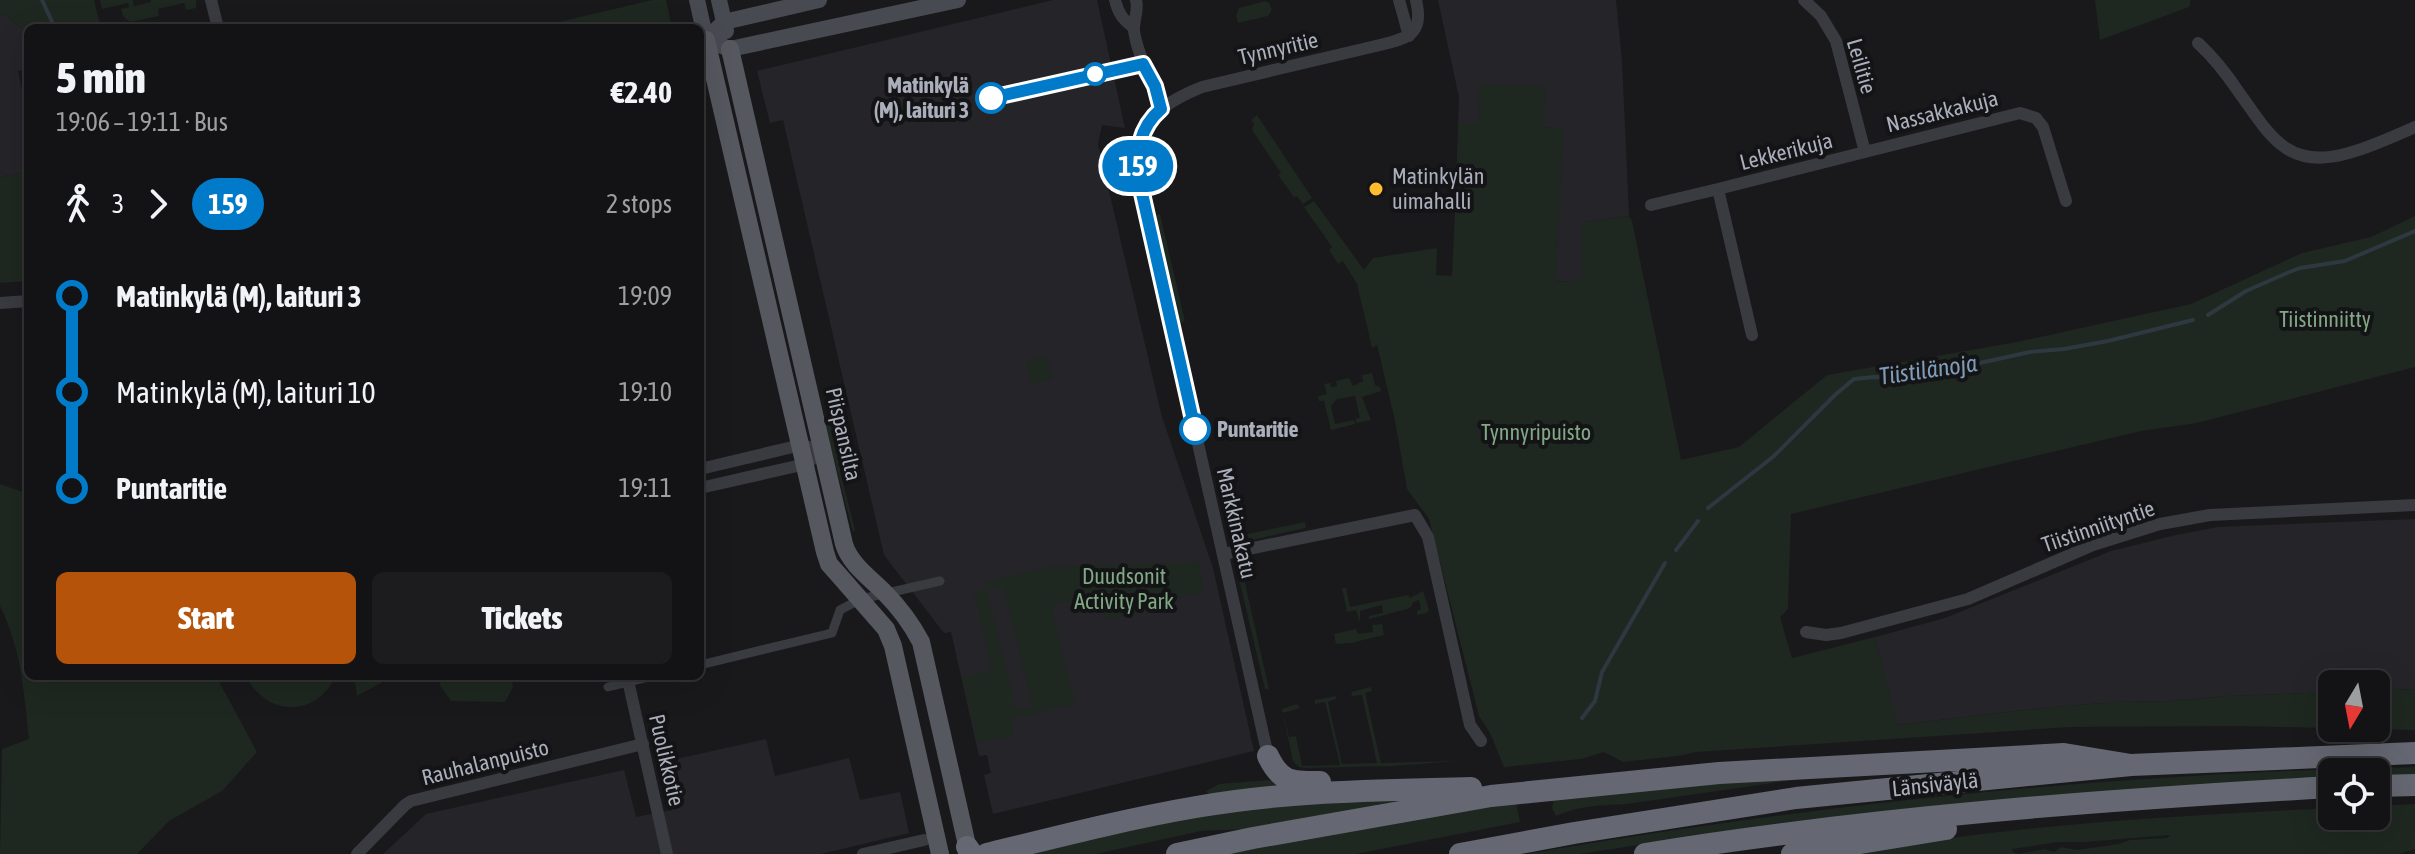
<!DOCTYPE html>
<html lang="en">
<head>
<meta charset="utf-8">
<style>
	body { margin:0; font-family:"Asap Condensed",sans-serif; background:#1c1c1e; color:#f1f3f6; height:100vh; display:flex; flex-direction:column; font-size:30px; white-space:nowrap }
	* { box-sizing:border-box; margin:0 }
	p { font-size:26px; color:#9d9ea0 }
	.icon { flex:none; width:44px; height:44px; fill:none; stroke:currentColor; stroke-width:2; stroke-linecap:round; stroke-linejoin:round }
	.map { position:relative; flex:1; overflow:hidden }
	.panel { position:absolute; left:24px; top:24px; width:680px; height:656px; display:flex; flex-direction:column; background:#131315; border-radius:12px; box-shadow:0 8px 32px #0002,0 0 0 2px #323234 }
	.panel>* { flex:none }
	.badge { padding:0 16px; border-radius:26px; font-size:28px; line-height:52px }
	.needle { width:52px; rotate:190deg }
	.controls { position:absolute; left:2318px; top:670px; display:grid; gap:16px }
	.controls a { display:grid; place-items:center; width:72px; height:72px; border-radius:12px; background:#131315; box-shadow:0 8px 32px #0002,0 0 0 2px #323234; font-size:40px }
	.map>.badge { position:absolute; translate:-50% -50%; box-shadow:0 0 0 4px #fff }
	.legs { display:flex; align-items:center; gap:12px; height:88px; padding:0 32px; font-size:26px }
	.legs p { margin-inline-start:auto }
	.overview { display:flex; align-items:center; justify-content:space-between; height:136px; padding:0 32px }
	h1 { font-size:44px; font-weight:800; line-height:60px }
	.primary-button { display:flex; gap:16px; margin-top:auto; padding:16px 32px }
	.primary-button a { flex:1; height:92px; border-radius:12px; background:#b45309; color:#fff; font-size:32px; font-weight:800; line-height:92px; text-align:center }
	.primary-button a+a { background:#1c1c1e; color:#f1f3f6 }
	ul { padding:0 32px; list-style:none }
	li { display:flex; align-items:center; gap:28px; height:96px; font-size:30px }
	li i { display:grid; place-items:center; width:12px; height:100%; margin:0 10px; background:currentColor }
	li i::after { content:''; width:20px; height:20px; margin:-10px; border:6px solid; border-radius:50%; background:#131315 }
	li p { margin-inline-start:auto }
	li:first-child i { background:linear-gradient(#0000 50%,currentColor 0) }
	li:last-child i { background:linear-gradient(currentColor 50%,#0000 0) }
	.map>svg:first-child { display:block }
	.built { fill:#252529 }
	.green { fill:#1e2720; fill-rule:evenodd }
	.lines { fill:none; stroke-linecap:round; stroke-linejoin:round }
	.stream { stroke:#2e3841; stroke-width:4 }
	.pedestrian { stroke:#3a3b41; stroke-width:9 }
	.minor { stroke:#3a3b41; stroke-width:12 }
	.secondary { stroke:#484a51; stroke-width:16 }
	.primary { stroke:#565860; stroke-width:18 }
	.motorway { stroke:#656872; stroke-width:22 }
	.line-1-casing { stroke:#fff; stroke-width:18 }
	.line-1 { stroke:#007ac9; stroke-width:12 }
	.stop-1-dot { fill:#fff; stroke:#007ac9; stroke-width:4 }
	.poi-dot { fill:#febd2f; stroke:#141417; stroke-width:3 }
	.labels { text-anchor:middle; stroke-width:8; stroke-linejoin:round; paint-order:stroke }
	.street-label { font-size:22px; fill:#abafbc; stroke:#141417 }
	.stop-label { font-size:22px; font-weight:bold; fill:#abafbc; stroke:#141417; text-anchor:end }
	.poi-label { font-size:22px; fill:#abafbc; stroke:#141417; text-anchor:start }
	.park-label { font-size:22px; fill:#81a884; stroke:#141417 }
	.water-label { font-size:24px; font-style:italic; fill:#809db8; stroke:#141417 }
</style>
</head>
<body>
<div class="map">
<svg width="2415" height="854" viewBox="0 0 2415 854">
	<rect width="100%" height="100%" fill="#19191c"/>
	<path class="built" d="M1053,0h44l28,128 -23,-3 -4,19 64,273 51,151 41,183 -261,63 -9,-39 7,-2 -2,-8 -2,-10 -8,1 -28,-124 -7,1 -60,-78 -101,-435 -13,3 -13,-52z
		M1438,0h178l6,60 7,156 -47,6v60l-129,-2 6,-183z
		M5,14l23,20v35l-10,2 10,50v50l-28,6v-162z
		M2415,519v170l-39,2v-7h-44v8l-105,4 -59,5 -52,1 -75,6 -144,17 -22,-88 70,-19 166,-67 65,-16 42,-8z
		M766,739l9,37 74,-18 11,42 40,-8 9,41 -88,21h-438l43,-40 198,-44 12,47 36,-7 -9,-48z"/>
	<path class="green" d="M0,0h94l7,28h-73v6l-23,-20 -5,1z
		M100,0h33l1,6 17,-4v-2h45v8l-10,2 -2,-7 -26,6 1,7 -29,6 -7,-6 -2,-7 8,-2 -1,-4 -26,6z
		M652,0h14l6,28h-138z
		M2095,0h96l-2,7 -89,33z
		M1265,1l4,2 3,7 -4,6 -30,7 -2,-7 3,-8z
		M1479,84l66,3 -1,40 19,1 -7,154h25v-60l48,-6 3,5 49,239 58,-13 88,-72 190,-33 174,-38 111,-51 69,-16 44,-21v151l-218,56 -56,8 -350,83 -3,95 -8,8 12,41 83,-21 23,88 143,-17 75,-6 52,-1 59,-5 105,-4v36h44v-37l39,-2v41l-177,-4 -168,1 -374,25 -18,4 -55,6 -19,-10 -23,7 -77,8 -14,-34 -11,-17 -50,-197 -22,-30 -12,-68 -18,-76 -5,3 -15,-64 -14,-23 -5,3 -9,-14 3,-3 -28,-40 10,-6 50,69 9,-12 64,-10 -1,27 16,1 7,-153 19,1z
		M1257,115l55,83 -9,6 -6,-8 -3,1 -16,-22 3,-2 -29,-43 2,-6 -3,-4z
		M28,171v110l-28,2v-106z
		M1160,214l25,107 -5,2 -25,-108z
		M1047,356l5,23 -21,5 -5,-23z
		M1372,373l3,12 5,2 1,4 -19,6 9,23 -14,3 -2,-4 5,-1 -5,-22 -18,3 -6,7 4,18 19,-4 1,4 -24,6 -7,-29h-5l-1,-5 9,-2 -3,-10 6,-1 1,4 6,-1 -1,-5 13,-3 4,8 10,-5 -1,-6z
		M834,423l9,37 -3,11 15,59 -2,2 -28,-107z
		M0,484l28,10v182h188l41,76 -35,39 -53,30 -32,33h-137l2,-105 27,-10c-5,-45 -8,-92 -29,-133z
		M1305,522l1,6 -5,1 -57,13 -1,-7z
		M1199,562l4,30 -60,15v4l-37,9 -7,-26 -48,11 24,99 -64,15 3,16 -36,8 -16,-65 30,-8 -18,-77 13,-3 -2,-8 63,-15zM1003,586l30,121 -16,5 -30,-121z
		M1238,575l6,4 25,110h-4z
		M1342,588h4l4,19 58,-12 2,3 13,-7 6,19 -2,3 -10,2v-4l4,-2 -2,-9 -6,2 -2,5 -4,2 -38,10v-3l14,-3 -1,-8 -22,6v11l-4,-12 -9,2z
		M1382,624l2,11 -33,8 -15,1 -2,-10 22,-5 2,5 15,-2 -1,-7z
		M246,676h90c-20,42 -70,41 -90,0z
		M354,676h40l-37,20z
		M445,676h66l2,11 -8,15 -54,-1 -12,-17z
		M1371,687l1,4 -7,2 16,70 76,-2 -63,5 -88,2 -7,-1 -6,-6 -11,-52 15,-5 3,4 -17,5 6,24 7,-1 6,30 38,-1 -15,-63 -10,2v-4l21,-4v3l-8,3 14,62 35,-1 -15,-68 -10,1 -1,-4z
		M2415,767v8l-39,1v-4h-44v6l-283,17 -271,28 -198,31h-53c293,-51 590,-81 888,-87z
		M1801,779l-174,25c-24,1 -50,2 -71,12l-4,-8 2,-11 103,-13z
		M1270,780l11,7 -70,10 -5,-6 13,-7z
		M1397,799l1,3 -150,27 -47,2 -105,23h-84l220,-46z
		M1516,802l4,20 -164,32h-147z
		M2415,804v45l-16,5h-551c160,-29 322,-38 484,-46v8h44v-10zM2170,835l-3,3 -37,2 -11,4 -42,6 -16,-3 -7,5 -10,-3 -26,5 -5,-2 -1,-3 46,-7h27z"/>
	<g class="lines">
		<path class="stream" d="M42,0l13,28
			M2208,315l38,-24 41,-18 13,-5 45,-7 70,-30
			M1708,508l66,-52 62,-62 18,-15 20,-2 22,1 23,-6 33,-3 78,-17 34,-3 44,-8 85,-21
			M1676,550l22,-29
			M1582,718l13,-17 7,-29 63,-109"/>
		<path class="pedestrian" d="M700,665l132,-32 8,-23 21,-11 79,-18
			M608,687l45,-11"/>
		<path class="minor" d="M211,0l6,24
			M1115,0c3,13 8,20 18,27
			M1136,0c3,11 -3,21 -2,31 4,28 20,50 27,78
			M1399,0l10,36
			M1804,0l17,16 15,25 29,111
			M2198,43c15,14 28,30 40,48 30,41 47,79 107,63 24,-6 47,-17 70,-27
			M1651,205l67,-16
			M0,303l28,-2
			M1752,335l-34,-146 302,-76 16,5 7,9 23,74
			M700,469l101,-24 22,5
			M700,488l106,-24 17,-14
			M1224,554l191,-39 13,22 42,188 11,16
			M1806,632l20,3 15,-2 127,-34 125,-54 67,-21 50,-9 205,-10
			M627,676l40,178
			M1268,756l-129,-576c-5,-54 14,-73 63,-93l178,-42c30,-7 44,-12 36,-45
			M357,854l48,-49 6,-4 232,-57
			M863,854l61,-14"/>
		<path class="secondary" d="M697,0l9,40
			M719,0l7,31
			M706,40l24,9 228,-49
			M706,40l18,-18 95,-22"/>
		<path class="primary" d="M706,40l119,512 4,12 8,9 49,56 7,17 47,208
			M730,49l114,495c6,20 25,33 40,48 15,15 27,31 37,50l48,212"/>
		<path class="motorway" d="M1268,756c13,27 23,26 52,26
			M2376,786l39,-1
			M967,847l5,7
			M987,854c69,-17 139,-35 209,-47 91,-16 184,-17 275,-19
			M1177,854l76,-16 238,-42 228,-23 345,-19 67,11
			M1460,854l114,-21 222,-35 335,-33 284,-12
			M1645,854c227,-37 457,-54 687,-67
			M1792,854l154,-25"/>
	</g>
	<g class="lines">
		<g class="line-1-casing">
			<path id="line-1" d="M991,98l152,-34 12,22 6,23c-22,19 -25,43 -22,71l56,249"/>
		</g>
		<use href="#line-1" class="line-1"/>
	</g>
	<g class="stop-1-dot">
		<circle cx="1095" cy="74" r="10"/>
		<circle cx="991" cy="98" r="14"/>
		<circle cx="1195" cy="429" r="14"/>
	</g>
	<circle class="poi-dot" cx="1376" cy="189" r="8"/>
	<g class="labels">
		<g class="street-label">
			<text transform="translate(1278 48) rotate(-13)" y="8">Tynnyritie</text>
			<text transform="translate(1862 66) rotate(74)" y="8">Leilitie</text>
			<text transform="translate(1942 111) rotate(-14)" y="8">Nassakkakuja</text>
			<text transform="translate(1786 151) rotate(-14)" y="8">Lekkerikuja</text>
			<text transform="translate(844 434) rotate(77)" y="8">Piispansilta</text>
			<text transform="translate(1237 523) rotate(77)" y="8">Markkinakatu</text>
			<text transform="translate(2098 526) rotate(-19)" y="8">Tiistinniityntie</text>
			<text transform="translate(667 760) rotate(77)" y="8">Puolikkotie</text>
			<text transform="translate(485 762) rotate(-14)" y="8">Rauhalanpuisto</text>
			<text transform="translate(1935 784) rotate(-6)" y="8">Länsiväylä</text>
		</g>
		<g class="stop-label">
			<text x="969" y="93">Matinkylä<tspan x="969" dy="25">(M), laituri 3</tspan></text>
			<text x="1217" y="437" text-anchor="start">Puntaritie</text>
		</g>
		<g class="poi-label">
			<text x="1392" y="184">Matinkylän<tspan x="1392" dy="25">uimahalli</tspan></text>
		</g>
		<g class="park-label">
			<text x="2325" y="327">Tiistinniitty</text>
			<text x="1536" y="440">Tynnyripuisto</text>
			<text x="1124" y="584">Duudsonit<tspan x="1124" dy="25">Activity Park</tspan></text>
		</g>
		<g class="water-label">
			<text transform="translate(1928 370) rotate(-8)" y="8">Tiistilänoja</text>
		</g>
	</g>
</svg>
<div class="controls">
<a><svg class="needle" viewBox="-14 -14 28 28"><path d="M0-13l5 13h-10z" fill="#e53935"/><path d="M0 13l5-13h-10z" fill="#9d9ea0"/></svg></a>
<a><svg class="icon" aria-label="locate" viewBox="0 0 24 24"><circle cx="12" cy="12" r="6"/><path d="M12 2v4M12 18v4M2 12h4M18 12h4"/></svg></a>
</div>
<b class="badge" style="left:1138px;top:166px;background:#007ac9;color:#fff">159</b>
<section class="panel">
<div class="overview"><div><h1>5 min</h1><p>19:06 – 19:11 · Bus</p></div><b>€2.40</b></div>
<div class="legs"><svg class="icon" aria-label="walk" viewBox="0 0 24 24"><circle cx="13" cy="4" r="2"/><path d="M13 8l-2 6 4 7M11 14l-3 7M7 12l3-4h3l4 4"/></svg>3<svg class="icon" aria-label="forward" viewBox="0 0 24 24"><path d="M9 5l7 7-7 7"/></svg><b class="badge" style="background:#007ac9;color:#fff">159</b><p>2 stops</p></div>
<ul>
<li><i style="color:#007ac9"></i><b>Matinkylä (M), laituri 3</b><p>19:09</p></li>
<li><i style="color:#007ac9"></i><span>Matinkylä (M), laituri 10</span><p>19:10</p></li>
<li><i style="color:#007ac9"></i><b>Puntaritie</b><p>19:11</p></li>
</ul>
<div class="primary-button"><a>Start</a><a>Tickets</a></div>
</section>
</div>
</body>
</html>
